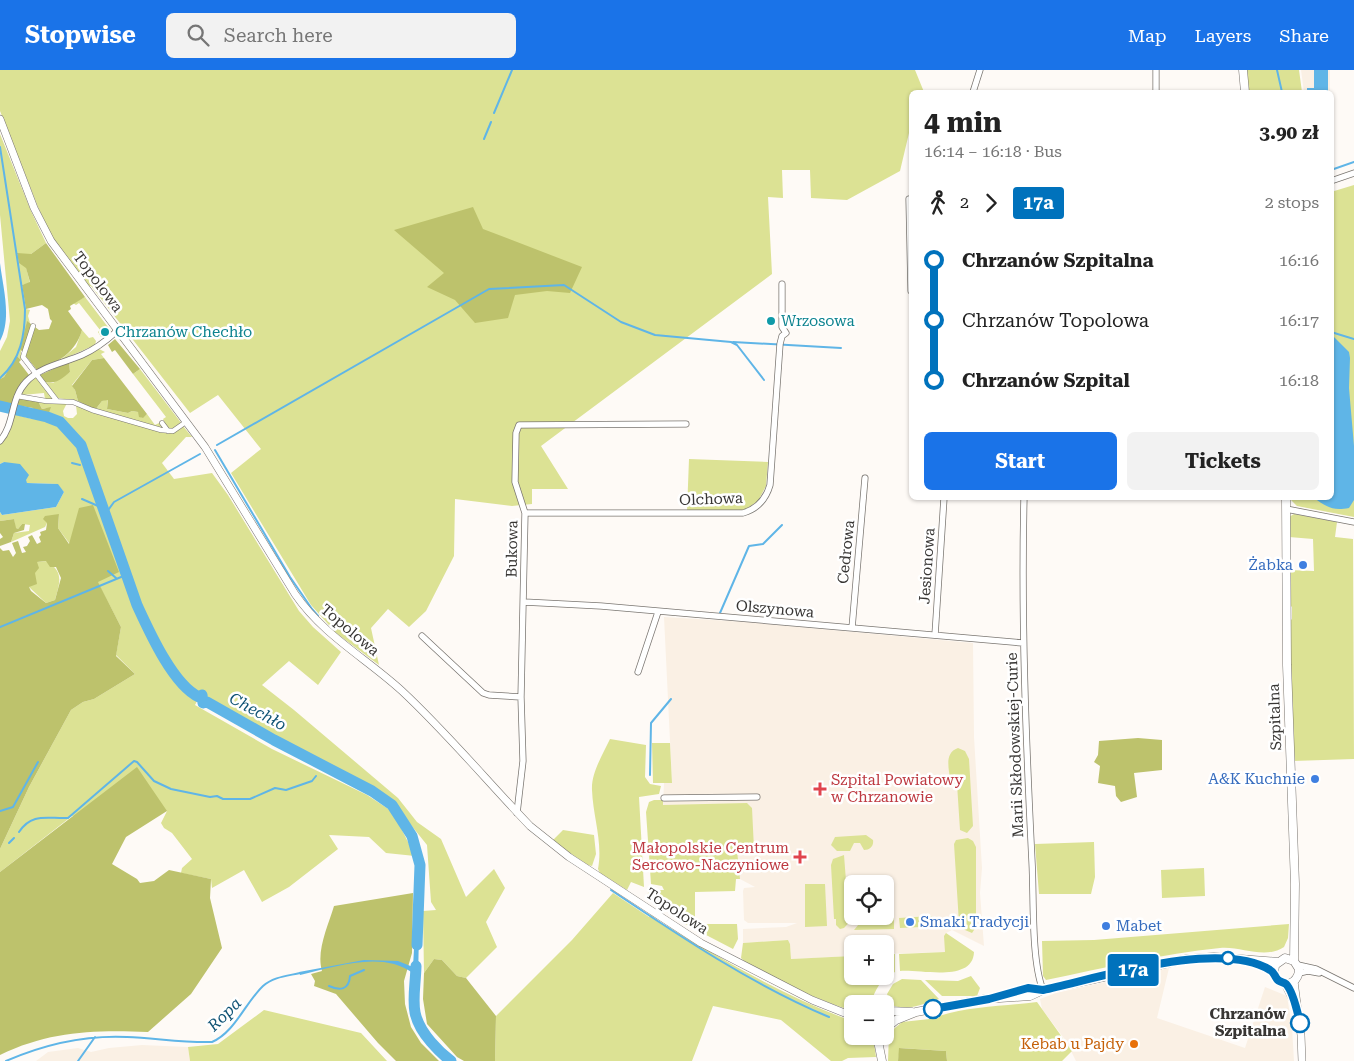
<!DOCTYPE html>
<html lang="en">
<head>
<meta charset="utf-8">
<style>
	body { margin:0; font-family:"Roboto Serif",serif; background:#f2f2f2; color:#222; height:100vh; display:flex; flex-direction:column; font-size:19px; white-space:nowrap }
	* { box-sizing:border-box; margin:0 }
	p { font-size:16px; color:#767676 }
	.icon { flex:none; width:28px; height:28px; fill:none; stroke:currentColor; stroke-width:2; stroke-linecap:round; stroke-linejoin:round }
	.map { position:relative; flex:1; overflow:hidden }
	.drawer { position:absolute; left:909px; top:20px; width:425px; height:410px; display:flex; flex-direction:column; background:#fff; border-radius:8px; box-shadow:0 1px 4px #0004 }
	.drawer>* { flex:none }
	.badge { padding:0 10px; border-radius:4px; font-size:18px; line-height:32px }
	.tools { position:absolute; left:844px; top:805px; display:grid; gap:10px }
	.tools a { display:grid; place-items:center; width:50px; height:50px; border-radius:8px; background:#fff; box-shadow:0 1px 4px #0004; font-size:25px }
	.map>.badge { position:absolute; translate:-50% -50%; box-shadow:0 0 0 2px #fff }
	.legs { display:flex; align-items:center; gap:8px; height:55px; padding:0 15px; font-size:16px }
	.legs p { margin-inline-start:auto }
	.summary { display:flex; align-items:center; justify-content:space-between; height:85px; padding:0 15px }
	h1 { font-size:28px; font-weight:700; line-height:38px }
	.button { display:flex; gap:10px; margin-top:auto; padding:10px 15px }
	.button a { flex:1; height:58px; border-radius:8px; background:#1a73e8; color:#fff; font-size:20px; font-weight:700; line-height:58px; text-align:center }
	.button a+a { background:#f2f2f2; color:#222 }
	ul { padding:0 15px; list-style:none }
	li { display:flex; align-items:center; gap:18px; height:60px; font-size:19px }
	li i { display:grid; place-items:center; width:8px; height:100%; margin:0 6px; background:currentColor }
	li i::after { content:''; width:12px; height:12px; margin:-6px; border:4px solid; border-radius:50%; background:#fff }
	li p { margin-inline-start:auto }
	li:first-child i { background:linear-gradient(#0000 50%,currentColor 0) }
	li:last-child i { background:linear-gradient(currentColor 50%,#0000 0) }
	header { display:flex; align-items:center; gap:30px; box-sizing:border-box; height:70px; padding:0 25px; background:#1a73e8; color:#fff }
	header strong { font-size:24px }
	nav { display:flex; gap:28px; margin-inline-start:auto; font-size:18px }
	.search { width:350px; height:45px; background:#f2f2f2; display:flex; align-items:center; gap:12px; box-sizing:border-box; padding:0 18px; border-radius:8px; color:#767676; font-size:19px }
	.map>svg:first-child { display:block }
	.built { fill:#faf0e4; fill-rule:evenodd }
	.green { fill:#dce294 }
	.forest { fill:#bdc26c; fill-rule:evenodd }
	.water { fill:#5fb5e7 }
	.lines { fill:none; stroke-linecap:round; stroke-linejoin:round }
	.stream { stroke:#5fb5e7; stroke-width:2 }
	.river { stroke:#5fb5e7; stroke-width:11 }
	.pedestrian-casing { stroke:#7a7671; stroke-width:5.5 }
	.minor-casing { stroke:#7a7671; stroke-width:7 }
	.tertiary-casing { stroke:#7a7671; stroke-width:8 }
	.secondary-casing { stroke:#7a7671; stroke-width:9 }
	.pedestrian { stroke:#fff; stroke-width:4.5 }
	.minor { stroke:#fff; stroke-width:5.5 }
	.tertiary { stroke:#fff; stroke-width:7 }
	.secondary { stroke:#fff; stroke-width:8 }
	.line-1-casing { stroke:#fff; stroke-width:11 }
	.line-1 { stroke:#0072bc; stroke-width:8 }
	.culture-dot { fill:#0f9aa8; stroke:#fff; stroke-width:2 }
	.shop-dot { fill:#3f7fe0; stroke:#fff; stroke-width:2 }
	.health-dot { fill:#e0444e; stroke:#fff; stroke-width:2 }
	.stop-1-dot { fill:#fff; stroke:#0072bc; stroke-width:2.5 }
	.food-dot { fill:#e8710a; stroke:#fff; stroke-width:2 }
	.labels { text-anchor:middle; stroke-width:5; stroke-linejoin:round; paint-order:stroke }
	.street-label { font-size:15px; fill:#383634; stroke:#fff }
	.culture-label { font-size:15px; fill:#0d838f; stroke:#fff; text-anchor:start }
	.shop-label { font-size:15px; fill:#366cbe; stroke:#fff; text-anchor:end }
	.health-label { font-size:15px; fill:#be3a42; stroke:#fff; text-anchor:start }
	.stop-label { font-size:15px; font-weight:bold; fill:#383634; stroke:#fff; text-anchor:end }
	.food-label { font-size:15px; fill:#c56008; stroke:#fff; text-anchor:end }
	.water-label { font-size:16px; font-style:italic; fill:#115476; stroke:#fff }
</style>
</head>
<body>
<header>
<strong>Stopwise</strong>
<div class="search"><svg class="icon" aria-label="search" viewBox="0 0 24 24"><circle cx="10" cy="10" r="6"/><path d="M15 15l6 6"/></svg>Search here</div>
<nav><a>Map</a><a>Layers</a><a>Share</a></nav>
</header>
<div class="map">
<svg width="1354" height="991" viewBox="0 0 1354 991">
	<rect width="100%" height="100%" fill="#fefaf6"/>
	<path class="built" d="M1301,0h29v22h-26z
		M664,547l83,5 226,21 1,94 8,131 -2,25 4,53 -32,-16 -6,3 -1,19 -60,2v-10h-33v12l-61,3 -1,-15 -2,-4 -45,3v-14l43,-2 11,-4h-49l-4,-3 -1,-29 1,-3 11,-1 -15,-8 -3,-29 -74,-45 1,-22 8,-1zM852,814h33v32h-33z
		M1169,898l-12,50 88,30 20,-61 22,9 5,31 2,34h-218l-10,-20 -24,-32 -2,-10 16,-6z
		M142,975l46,2 2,14h-154l12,-9 30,-4 13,4 18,-4z"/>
	<path class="green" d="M0,0h915l9,22h-13v41h-2l-9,38 -53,29 -36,-2 -1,-28h-28l1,28 -15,-1 4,77 -231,172 27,43h-36v15l-20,2 -57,-7 -1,57 -28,55 -17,16 -21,-18 -17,19 8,37 -43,-32 -25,-28 -80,-132 30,-24 -43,-54 -28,18 -99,-127h-4l-34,-46 -15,-33 -38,-96z
		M1246,0h53l3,22h-54z
		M0,64l31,77 15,32 -15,11h-14l9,13 4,16 -8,2 4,24 4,1 -2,6 2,7 -3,-1 -6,27v11l-4,-4 -13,21 -4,2v-28l7,-14 3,-16 -10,-106z
		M1354,115v332l-57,-11 -6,-6 1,-2h39v-306z
		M85,227l26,34 -6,6h-4l-3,-5 2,-2 -21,-27 -3,2 -3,-2z
		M82,260l7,8 4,-1 3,4 -1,4 -36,16 17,-14z
		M99,279l6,3 -4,2 3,4 -12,2 -20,25 3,5 3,11 -20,-3 -13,-16 8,1 17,-11 -1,-10z
		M140,299l42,55 -8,5h-6l-5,-10 3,-2 -33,-43z
		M37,306l16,21v2h-8l-1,-6 -22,2 -1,-2 5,-8z
		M108,329l-1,10 21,4 4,-2 6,1 4,6 5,-4 8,11 4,-2 6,6 -70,-19 7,-9z
		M38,331l29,2 -4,8 1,5 4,2h5l4,-4 -1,-9 20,8 67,19 10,1 10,-7 9,11h-6l-24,26 12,16 38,-6 16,22 71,116 14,16 28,25 -23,33 -29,-24 -27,24 32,25 104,88 19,24 24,17 25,58 28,-28 11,19 -19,34 11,25 -31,31 -9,-2 -15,-16 -8,-1 -10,14 -1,-62 13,-1 -5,-8 -4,-57 -36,-45 -19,-12 -91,-47 -55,-31 -35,-20 -9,-8 -36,-64 -61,-170c-10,-16 -20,-26 -37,-33v-5l-2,-2 -4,1z
		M13,344l19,5v-3c21,3 33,11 46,27l66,182 35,59 19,15 -3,6 77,44 95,46 26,17 22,44 -29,-3 -17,-16 -40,-2 9,14 -49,38 -27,15 -18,-32 -32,18 -1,-9 -30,-6 1,-5 10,-9 -20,-26 -8,-5 -3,-5 6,-12 -95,5 -72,56v-23l29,-62 42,-77 12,-8 11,-3 41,-25 -19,-19 5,-28 -24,-46 -39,-53 1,-14 -12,9 -2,4 -34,15 3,-9 15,-2 1,-6 -8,-1 -4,5 -3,-1 -1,-9 -14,2v-9l2,3 54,-8 8,-15 -7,-8 -30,-1 -23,-21 -4,2v-20l8,-9z
		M689,389l79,3 -2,24 -8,15 -15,10h-56z
		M1294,444l43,8 -2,15 18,2 1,220 -61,2 -3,-140 2,-2v-12l-3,-3v-34l25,1 -1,-32 -24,-2v-20z
		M47,491c17,12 13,20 8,39l-9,3 -17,-16 8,-25z
		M610,669l36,6 -1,32 5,7 11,2 -2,8 -20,3 5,90 -13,-5 -4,8 -27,-17 -2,-4c5,-27 -5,-52 -6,-79 -1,-17 11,-36 18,-51z
		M652,673h18l2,40h-19z
		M958,678l7,3 4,8 4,67 -6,7 -7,-3 -3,-46 -1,-3 -6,-1c-1,-12 -6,-27 8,-32z
		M654,730h9v5l84,-2 5,5 2,41 -17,1 3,29h-4l-1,12 -40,1v32h42l1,15 -5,10 -48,-25 -39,-27 4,-7h14l-2,-4 -11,-2 -5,-72 3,-10z
		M563,760l31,5 2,19 -4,12 -4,-1 -36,-24z
		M866,765l7,5c1,6 -3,10 -9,10l-4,-7h-6l-4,8h-13l-6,-6 4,-8z
		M968,768l5,3 3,6v80l-4,6 -7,-3 -6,-7 -5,-79 2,-4z
		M1094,772l1,35 -4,17h-52l-4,-50z
		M844,785l2,26 43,-2 1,13h-5v-8h-33v10l-7,1 1,23 8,-1 -10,11 -4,1 -4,-4v-6h-2l-3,-54 2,-6z
		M1204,798l1,28 -43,2 -1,-28z
		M805,814h20l2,42 -22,1z
		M613,823l36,24 2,-2 9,7c61,37 125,75 192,99v15h21l3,21 -28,1 -6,3h-11l-50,-41 -68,-14 -21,55h-197l1,-45 76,-76z
		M931,846l11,6v4l-42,2 -1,-10z
		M894,848v11l-40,1 9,-11z
		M1289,854l-1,14 -4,9c-20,13 -42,-1 -64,1 -58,6 -116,20 -174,32l-3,-4 -1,-35 52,-1z
		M946,863l28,19c-1,31 -54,17 -74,19l-1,-17 46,-2 -1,-16z
		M788,870l2,4 1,15 61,-3v20h33v-22h10v18c-11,5 -18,14 -22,25l1,2 -1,5h-21v6c-19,-3 -100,-39 -111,-52l2,-15z
		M971,906l9,12 -3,8h-35l-17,-16 33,1z
		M902,909l19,1 18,19c-15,4 -31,13 -47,6l-5,-11 6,-10z
		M1037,932l35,49 -10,10h-115l-1,-10 -46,-3 -2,13h-10l1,-28 13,-11 37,-4v-2c32,-10 65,-10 98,-14z
		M264,940l97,23 26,28h-197l-2,-14 30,-3z"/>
	<path class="forest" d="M473,137l10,22 99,38 -12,26 -23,-2 -32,4 -7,23 -33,5 -20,-23 -28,-13 17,-14 -50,-43z
		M46,173l39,54 -15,9 1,3 -3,2 14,19c-6,22 -24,33 -45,40l-17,-21 7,-28 12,9 10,-1 3,-8 -2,-2 -2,-10 -6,-4 -16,4 -4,-24 8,-3 -4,-14 -7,-5 -2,-10 14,1z
		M115,269l25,30 -7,5 -18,-24 -3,2 -4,-7z
		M17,286l4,4 -2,2 10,13 -9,11 -9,20 -11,-3v-24l4,-2z
		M104,288l43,56 -4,4 -4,-1 -1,-5 -6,-1 -4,2 -21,-4 1,-9 -6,1 -7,9 -17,-9 -3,-11 -3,-4 20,-26z
		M69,292l1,10c-9,7 -13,12 -25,10l-5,-7z
		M21,328l17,3 4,8 9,-2 -3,8 -14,-3 -1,-4 -18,-3z
		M93,435l26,67 -21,10 23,45 -5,29 19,18 -41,25 -11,3 -12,8 -42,77 -29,62v-301l3,3 6,-1 4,7 3,-4 -4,-10 6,-2 4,12 4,-1 -3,-5 4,-1 3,-5 -2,-4 4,-2 5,9 4,-2 -2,-5 2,-2 -1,-3 6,-2 1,-7 -4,-4 2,-3 14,-2 -1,14 11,16 10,-36zM46,491l4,6h6l5,11 -6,22 -9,3 -15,-12 -2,-4 8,-3 -2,-11 4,-5 -2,-6z
		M14,449l2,9 2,1 4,-5h3l-1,6 -10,3 -3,9 -11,4v-7l3,-2 -3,-4v-12z
		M1138,668l24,2v30l-28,3 3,24 -16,5 -5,-6 -1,-10 -17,-3 2,-17 -6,-4 4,-7 1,-14z
		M137,697l30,44 -41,26 -14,27 25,15 3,4 14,-2 15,-11 42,9 -1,19 12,50 -31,46 -43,38c-55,-2 -98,-1 -148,23v-183z
		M413,823l-1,60 -8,28 1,23 6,23 10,16 18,18h-43l-18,-18 -42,-49 -22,-8 1,-5 -4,-7 11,-3c-6,-20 6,-45 12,-65z
		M434,889l8,1 15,16 9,2 30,38 -1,45h-31l-7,-4 -30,-33 -4,-25 1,-26z
		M899,978l47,3 1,10h-49z"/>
	<path class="water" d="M1314,0h14v22h-21v-4h7z
		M0,193c3,25 12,55 0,78z
		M1331,264l18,18 1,6 -1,30 5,58v54l-5,8c-17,3 -22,-1 -35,-10h17z
		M4,392l16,2 9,11 -3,5 1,3 31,1 6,8 -8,15 -54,8 -2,-3v-48z
		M415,861l4,1 -1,49h-5v-8c-31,-23 -79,-6 -113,2l-1,-3 65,-12 34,1 15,6z"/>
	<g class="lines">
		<path class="stream" d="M1277,0l5,22
			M494,43l18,-43
			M484,69l7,-17
			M1331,100l23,-8
			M1331,262l23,7
			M733,272l108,6
			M0,308c21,-18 25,-44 25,-69l-25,-162
			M217,375l272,-156 75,-4 57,37 34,13 76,7 6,3 27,35
			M215,380l75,127 22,32 6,7
			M72,393l8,2
			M84,395l5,1
			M82,429l23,10
			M106,443l8,-11 86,-48
			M108,501l8,7
			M720,543l29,-67 14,-2 19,-19
			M0,557l126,-52
			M331,704l3,-2
			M650,705l1,-52 20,-24
			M0,741l13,-4 25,-45
			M19,762c13,-20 29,-13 49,-14l66,-57 3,1 17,19 17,8 39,8 7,-1 6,3h27l25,-11 11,2 26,-9 4,-5
			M9,773l5,-5
			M611,820c70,47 140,94 218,127
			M329,916c11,5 20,4 21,-10l14,-6
			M6,991c39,-17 79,-26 121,-24 28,1 57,6 85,5 23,-10 33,-39 51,-56 10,-9 24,-10 37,-13
			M78,991l17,-24"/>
		<path class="river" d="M0,336l47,11 13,5 21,23 56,160c12,26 36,80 62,92l3,-2 1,8 4,-1 67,38 98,51 20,14 20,31 8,29 -3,80
			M416,896c-1,33 -9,48 15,76 6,7 12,13 20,19"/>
		<g class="pedestrian-casing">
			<path id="pedestrian" d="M33,256l-10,31 34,44
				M17,326l29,5 27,1 19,8 69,20 12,1 10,-7
				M162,353l6,8"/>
		</g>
		<g class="minor-casing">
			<path id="minor" d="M973,22l7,-22
				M1156,22v-22
				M1331,111l23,-8
				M909,129l2,92
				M0,371c15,-17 10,-42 26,-59 15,-16 38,-19 56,-27 14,-6 24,-14 35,-24
				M1024,428c-3,121 2,243 8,364 2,35 -1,98 11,128
				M1286,439l68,13
				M525,443h218c14,-4 23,-14 27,-28l10,-141 2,-8 4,-3 -4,-6v-43
				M524,532l77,4 422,37
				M852,558l13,-150
				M935,565l9,-137
				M422,566l61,57 6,2 32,2
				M638,602l20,-60
				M664,728l93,-1
				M517,743l6,-52 -2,-64 4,-184 -10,-31 1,-49 3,-8 167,-1
				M1298,895l18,4 38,19
				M1299,903l9,-2 11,2"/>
		</g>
		<g class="tertiary-casing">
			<path id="tertiary" d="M0,49l34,89 17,33 154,206 90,147c28,41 71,64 107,97 45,42 85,90 128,135l39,31 132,86 111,57 40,16
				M1294,911l7,54 1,26
				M1285,914l10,20"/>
		</g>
		<g class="secondary-casing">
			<path id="secondary" d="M1243,0l2,22
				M1286,428l1,167 8,219 -1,77
				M1254,893c5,2 11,4 15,6 6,3 6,9 11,13 10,6 19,-3 19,-13l-5,-8 -9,-3 -10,7 -1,9
				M998,926l30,-8 15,2
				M889,941l23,1
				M885,959l11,-9 20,-8 69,-13 45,-3 13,-6 144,-31 27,-2 64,5
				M877,966l5,25"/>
		</g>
		<use href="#pedestrian" class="pedestrian"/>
		<use href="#minor" class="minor"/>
		<use href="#tertiary" class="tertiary"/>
		<use href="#secondary" class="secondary"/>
	</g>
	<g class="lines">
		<g class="line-1-casing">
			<path id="line-1" d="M933,939l56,-10 39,-11 15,2c56,-12 176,-51 227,-20 4,2 4,5 7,9 2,3 6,3 9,5 7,7 12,30 14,39"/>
		</g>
		<use href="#line-1" class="line-1"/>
	</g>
	<g class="culture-dot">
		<circle cx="771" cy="251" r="5"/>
		<circle cx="105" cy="262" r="5"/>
	</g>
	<g class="shop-dot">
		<circle cx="1303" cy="495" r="5"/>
		<circle cx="1315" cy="709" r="5"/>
		<circle cx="910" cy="852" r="5"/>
		<circle cx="1106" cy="856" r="5"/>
	</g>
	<g class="health-dot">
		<path d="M817.5 711.5h5v5h5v5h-5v5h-5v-5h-5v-5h5z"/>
		<path d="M797.5 779.5h5v5h5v5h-5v5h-5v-5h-5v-5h5z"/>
	</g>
	<g class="stop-1-dot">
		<circle cx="1228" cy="888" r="6"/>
		<circle cx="933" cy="939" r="9"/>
		<circle cx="1300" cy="953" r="9"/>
	</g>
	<circle class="food-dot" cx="1134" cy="974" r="5"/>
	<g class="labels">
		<g class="street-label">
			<text transform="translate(98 212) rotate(53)" y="5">Topolowa</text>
			<text transform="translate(711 429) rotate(-2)" y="5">Olchowa</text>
			<text transform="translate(512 479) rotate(-89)" y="5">Bukowa</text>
			<text transform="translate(846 482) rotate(-84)" y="5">Cedrowa</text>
			<text transform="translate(927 496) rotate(-86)" y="5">Jesionowa</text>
			<text transform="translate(775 539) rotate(5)" y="5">Olszynowa</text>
			<text transform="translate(350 560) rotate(40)" y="5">Topolowa</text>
			<text transform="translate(1275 647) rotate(-92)" y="5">Szpitalna</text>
			<text transform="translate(1015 675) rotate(-92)" y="5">Marii Skłodowskiej-Curie</text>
			<text transform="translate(677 841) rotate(33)" y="5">Topolowa</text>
		</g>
		<g class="culture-label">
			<text x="781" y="256">Wrzosowa</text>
			<text x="115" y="267">Chrzanów Chechło</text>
		</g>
		<g class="shop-label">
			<text x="1293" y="500">Żabka</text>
			<text x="1305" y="714">A&amp;K Kuchnie</text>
			<text x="920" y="857" text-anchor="start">Smaki Tradycji</text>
			<text x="1116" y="861" text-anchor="start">Mabet</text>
		</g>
		<g class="health-label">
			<text x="831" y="715">Szpital Powiatowy<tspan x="831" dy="17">w Chrzanowie</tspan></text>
			<text x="789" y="783" text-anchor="end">Małopolskie Centrum<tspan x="789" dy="17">Sercowo-Naczyniowe</tspan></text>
		</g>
		<g class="stop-label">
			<text x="1286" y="949">Chrzanów<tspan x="1286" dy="17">Szpitalna</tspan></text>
		</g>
		<g class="food-label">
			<text x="1124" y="979">Kebab u Pajdy</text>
		</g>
		<g class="water-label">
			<text transform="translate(258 641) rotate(28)" y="6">Chechło</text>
			<text transform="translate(224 944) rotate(-45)" y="6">Ropa</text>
		</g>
	</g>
</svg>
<div class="tools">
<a><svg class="icon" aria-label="locate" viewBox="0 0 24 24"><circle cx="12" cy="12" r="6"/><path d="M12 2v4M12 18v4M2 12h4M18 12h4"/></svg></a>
<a>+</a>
<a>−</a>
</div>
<b class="badge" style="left:1133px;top:900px;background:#0072bc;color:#fff">17a</b>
<section class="drawer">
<div class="summary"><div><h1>4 min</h1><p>16:14 – 16:18 · Bus</p></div><b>3.90 zł</b></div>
<div class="legs"><svg class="icon" aria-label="walk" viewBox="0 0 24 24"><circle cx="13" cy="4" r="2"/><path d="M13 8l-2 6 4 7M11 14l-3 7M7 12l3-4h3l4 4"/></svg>2<svg class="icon" aria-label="forward" viewBox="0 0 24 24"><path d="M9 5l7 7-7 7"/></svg><b class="badge" style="background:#0072bc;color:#fff">17a</b><p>2 stops</p></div>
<ul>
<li><i style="color:#0072bc"></i><b>Chrzanów Szpitalna</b><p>16:16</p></li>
<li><i style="color:#0072bc"></i><span>Chrzanów Topolowa</span><p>16:17</p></li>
<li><i style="color:#0072bc"></i><b>Chrzanów Szpital</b><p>16:18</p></li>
</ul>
<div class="button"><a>Start</a><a>Tickets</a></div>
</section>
</div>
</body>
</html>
